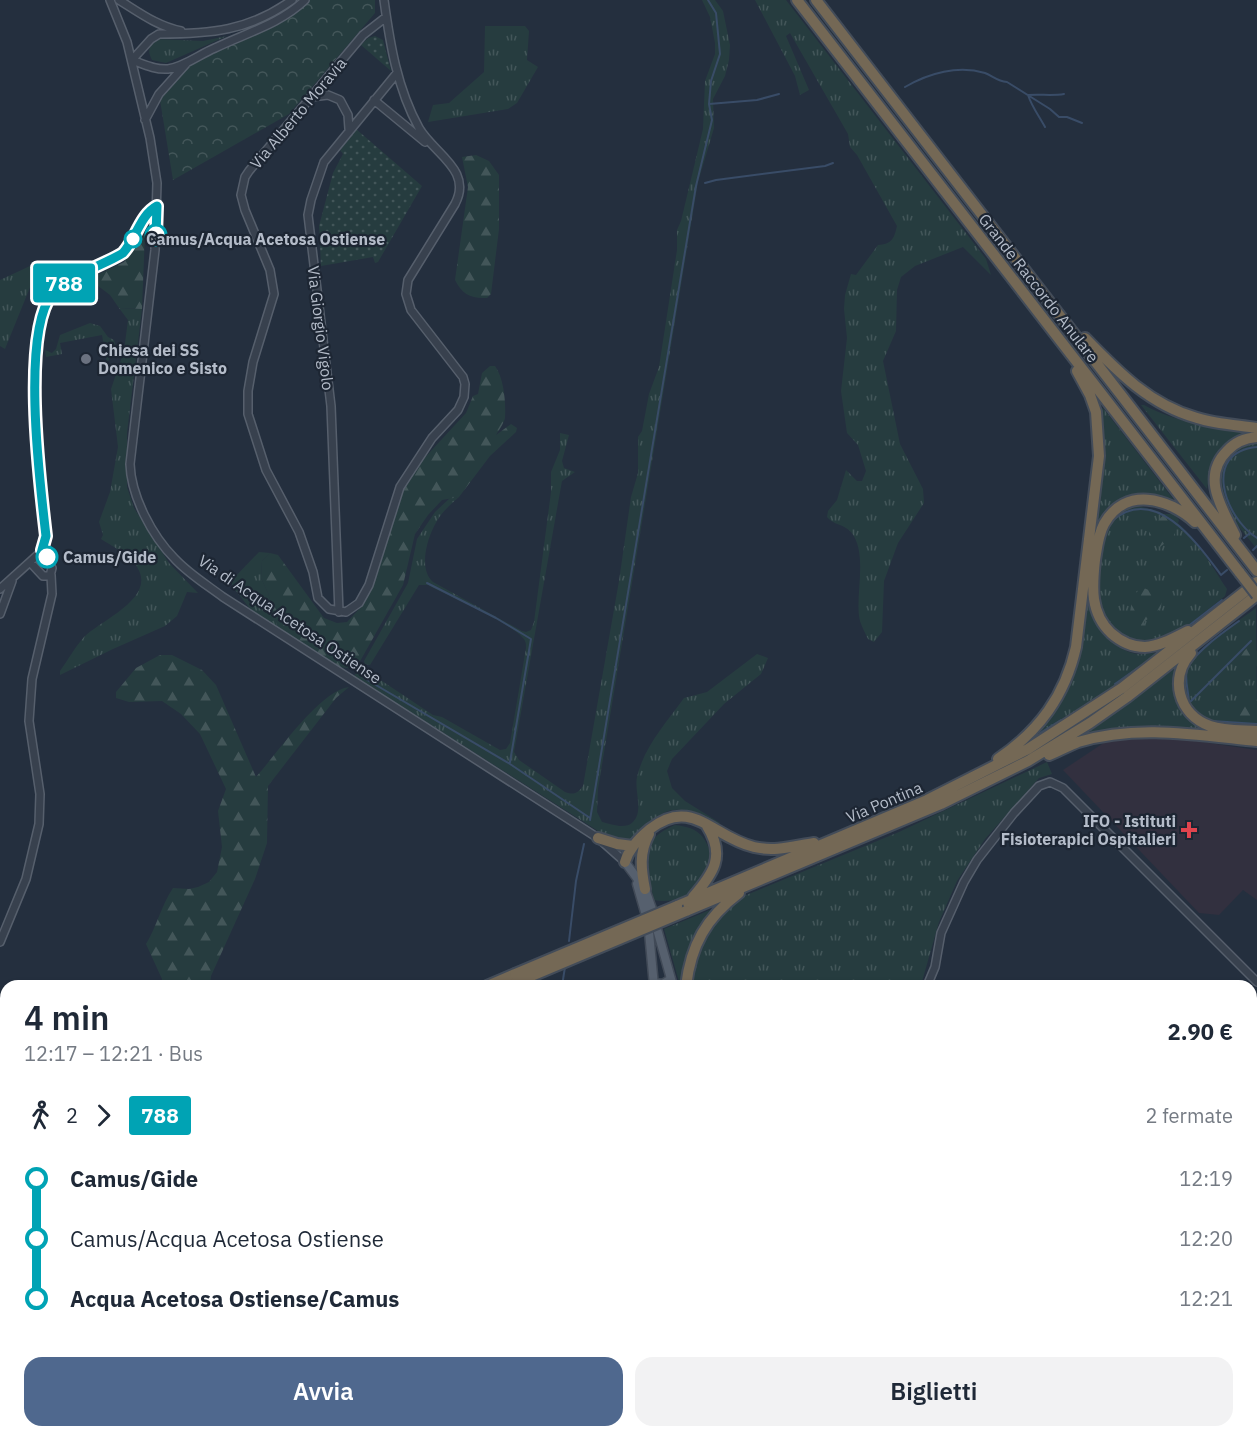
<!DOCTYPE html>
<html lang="it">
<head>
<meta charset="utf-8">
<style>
	body { margin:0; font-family:"IBM Plex Sans",sans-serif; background:#f2f2f3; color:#1f2937; height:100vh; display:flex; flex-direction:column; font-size:22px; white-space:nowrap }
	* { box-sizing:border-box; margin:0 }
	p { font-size:20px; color:#747a83 }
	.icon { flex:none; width:33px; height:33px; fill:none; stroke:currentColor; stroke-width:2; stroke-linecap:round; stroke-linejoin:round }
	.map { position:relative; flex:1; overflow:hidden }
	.drawer { position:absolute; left:0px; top:980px; width:1257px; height:458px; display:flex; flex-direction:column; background:#fff; border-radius:18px 18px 0 0; box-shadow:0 2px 4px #0004 }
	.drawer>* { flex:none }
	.badge { padding:0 12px; border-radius:4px; font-size:21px; line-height:39px }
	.map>.badge { position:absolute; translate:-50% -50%; box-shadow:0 0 0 3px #fff }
	.legs { display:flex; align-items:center; gap:9px; height:66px; padding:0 24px; font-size:20px }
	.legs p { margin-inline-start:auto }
	.headline { display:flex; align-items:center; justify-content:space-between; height:102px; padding:0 24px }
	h1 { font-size:33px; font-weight:600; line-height:45px }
	.cta { display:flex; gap:12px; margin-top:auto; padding:12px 24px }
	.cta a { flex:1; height:69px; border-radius:18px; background:#4f688e; color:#fff; font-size:24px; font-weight:600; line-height:69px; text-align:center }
	.cta a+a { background:#f2f2f3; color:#1f2937 }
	ul { padding:0 24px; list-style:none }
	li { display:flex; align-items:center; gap:21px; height:60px; font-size:22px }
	li i { display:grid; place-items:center; width:9px; height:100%; margin:0 8px; background:currentColor }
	li i::after { content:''; width:15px; height:15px; margin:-8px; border:4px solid; border-radius:50%; background:#fff }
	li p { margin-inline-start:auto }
	li:first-child i { background:linear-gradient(#0000 50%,currentColor 0) }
	li:last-child i { background:linear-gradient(currentColor 50%,#0000 0) }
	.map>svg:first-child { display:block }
	.medical { fill:#32303f }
	.grass { fill:url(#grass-tufts) }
	.forest { fill:url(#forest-firs) }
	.park { fill:url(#park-crowns) }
	.garden { fill:url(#garden-dots) }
	.pitch { fill:#263c3f }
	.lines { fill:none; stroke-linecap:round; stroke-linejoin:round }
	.stream { stroke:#394c67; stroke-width:2 }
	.minor-casing { stroke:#565f6c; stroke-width:10 }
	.major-casing { stroke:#414a57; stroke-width:11 }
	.highway-casing { stroke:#434c59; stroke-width:14 }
	.minor { stroke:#38414e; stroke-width:7 }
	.major { stroke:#56606e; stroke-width:8 }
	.highway { stroke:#746855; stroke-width:10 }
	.highway-bridge-casing { stroke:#434c59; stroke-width:14; stroke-linecap:butt }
	.highway-bridge { stroke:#746855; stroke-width:10 }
	.line-1-casing { stroke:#fff; stroke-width:14 }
	.line-1 { stroke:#00a3b4; stroke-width:9 }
	.stop-1-dot { fill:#fff; stroke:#00a3b4; stroke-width:3 }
	.worship-dot { fill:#6b7280; stroke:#1d2633; stroke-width:2 }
	.health-dot { fill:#e0444e; stroke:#1d2633; stroke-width:2 }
	.labels { text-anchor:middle; stroke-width:4.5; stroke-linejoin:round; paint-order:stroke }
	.street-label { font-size:16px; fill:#b4bcc9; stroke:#1d2633 }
	.stop-label { font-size:16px; font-weight:bold; fill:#b4bcc9; stroke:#1d2633; text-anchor:start }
	.poi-label { font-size:16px; font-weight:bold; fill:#b4bcc9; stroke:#1d2633; text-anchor:start }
</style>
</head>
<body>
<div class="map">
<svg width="1257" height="1436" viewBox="0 0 1257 1436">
	<defs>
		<pattern id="grass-tufts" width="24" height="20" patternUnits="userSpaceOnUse" patternTransform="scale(1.5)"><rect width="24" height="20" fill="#263c3f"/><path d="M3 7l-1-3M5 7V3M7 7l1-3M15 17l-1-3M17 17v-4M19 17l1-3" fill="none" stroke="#435659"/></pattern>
		<pattern id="forest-firs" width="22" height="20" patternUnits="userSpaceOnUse" patternTransform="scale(1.5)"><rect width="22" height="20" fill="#263c3f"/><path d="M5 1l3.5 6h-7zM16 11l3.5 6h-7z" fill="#435659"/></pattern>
		<pattern id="park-crowns" width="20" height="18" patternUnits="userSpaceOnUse" patternTransform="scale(1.5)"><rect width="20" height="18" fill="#263c3f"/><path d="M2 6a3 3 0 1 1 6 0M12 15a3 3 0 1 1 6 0" fill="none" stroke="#435659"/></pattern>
		<pattern id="garden-dots" width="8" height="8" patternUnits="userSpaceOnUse" patternTransform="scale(1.5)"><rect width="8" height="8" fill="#263c3f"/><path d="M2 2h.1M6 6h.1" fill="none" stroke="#435659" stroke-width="1.8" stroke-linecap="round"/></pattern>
	</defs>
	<rect width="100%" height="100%" fill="#242f3e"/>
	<path class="medical" d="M1168,737l89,13v150l-14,-10 -24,25 -20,-2 -136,-143 48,-32z"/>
	<path class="grass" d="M702,0h13l8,11 7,34 -1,15 -4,16 -12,23 1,29 -16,54 -100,607 -1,23 5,10c9,2 23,8 31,0 11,-11 1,-31 4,-45 7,-30 29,-54 47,-79l23,-6 50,-38 11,4 -7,16 -37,30 -52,55 -5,12 5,17 13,13 35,22 -7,1c-41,-26 -52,-14 -82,18l-25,-6 -252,-160 6,-8 10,2v3l63,42 9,2 58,33 6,-1 4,-6 16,-95c0,-5 0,-5 -2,-9 -12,-16 -76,-43 -96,-54h-9l-49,80 -5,-1 -1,-3 44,-78 9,-44 18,-27 15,-14 9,-1c-8,7 -17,15 -22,24 -10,16 -19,48 -4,61l89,49 4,1 5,-2 3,-8 17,-130v-20l9,-22v-17l9,2 -7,26 2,7 11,4 -13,9 -2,11 -46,260 5,8 46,32c9,3 12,2 18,-6l36,-205 12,-84 7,-24v-36l4,-6 7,-37 10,-27 18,-117v-20l4,-9 22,-92 2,-48 10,-27v-11l-5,-26z
		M755,0h31l200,259 5,16 -28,-28 -48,19 -14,11 -4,13 -1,41 -13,30 17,83 23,45 1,14 -26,40 -14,38 -2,51 -8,10 -6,-3c-3,-6 -6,-12 -8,-18 -6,-24 9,-67 -9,-89 -7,-8 -18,-7 -24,-15l1,-6 9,-11 9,-30 11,11h5l4,-10 -8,-26 -11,-12 -6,-42 6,-53 -3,-29 1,-14 6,-21 5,1 22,-30c14,-1 16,-6 19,-19l-40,-71 -7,-8 -2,-13 -58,-101 -4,3 23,54 -9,5 -5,-19z
		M485,26h40l4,5 -2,29 11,7 -21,36 -9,6 -80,13 5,-17 16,-2 35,-31z
		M227,36l-61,27 -14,-3c-5,-10 -3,-13 4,-21l47,2z
		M30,266l3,14 -28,69 -5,-3v-66z
		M119,308l23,1 -15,124v54l7,21 35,55 29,30 -11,-1 -10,24 -12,10 -52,23 -53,26v-4c8,-11 15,-24 24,-34 18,-18 78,-41 50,-74 -8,-10 -22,-17 -33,-24l2,-4 -4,-13 11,-30 8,-45 -7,-58 13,-38 4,-31z
		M90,323l10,3 8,11 6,3 2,7 -9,16 -5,-28 -42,8 2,11 -16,3 -1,-7 7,3 4,-4 4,-14z
		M1141,405h3c35,19 74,23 113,29l-35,17 -11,14 -4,24z
		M1098,408h5l74,96 -27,-10 -14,1 -26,13 -10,12 -7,18z
		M1257,441v108c-11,-14 -25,-29 -33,-45 -17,-30 5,-55 33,-63z
		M1138,506c7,2 15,3 22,6 31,13 49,51 67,77l-2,7 -39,31 -34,14 -24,-1 -20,-15 -8,-12 -5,-25 11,-63 18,-16z
		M259,552l11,1 -8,8 -1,17 7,15 10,34 -27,-17 -19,-24v-6z
		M1088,586c0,7 0,13 1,19 4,21 27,46 48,49 7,1 16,-1 24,-2l-59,43 -61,38 -1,-5 17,-21z
		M1256,608l1,121c-28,-3 -65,-1 -73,-34 -1,-4 -3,-10 -2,-14 4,-29 52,-56 74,-73z
		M1180,665c-6,19 -9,38 7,53 5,6 13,9 19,14l-134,10z
		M1047,762l5,12 -13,4 -54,61 -28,42 -18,41 -18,63h-241l-16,-56 235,-97z
		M675,825c25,3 30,11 38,34 -4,7 -6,16 -11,23 -10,15 -31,22 -48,18 -9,-36 -19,-58 21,-75z
		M1257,1062v62l-6,4v-65z
		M1251,1189h6v84l-6,-1z"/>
	<path class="forest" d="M476,155l13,6 10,14v54l-8,65 -4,4c-16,1 -25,-4 -32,-18l13,-93 -6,-30z
		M145,233l-3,76 -23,-1 -9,-13 -21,-16 35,-17z
		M490,366h5c9,12 11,37 10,52 -1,5 -6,12 -9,17l15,-11 6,4 -1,4 -26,24 -31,41 -17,3 -14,15 -13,19 -12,51 -44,78 -12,5 -8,-1 -61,-40 -10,-34 -7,-15 1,-17 8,-8 8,2 46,63 13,5 10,-1 14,-15 15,-36 31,-94 59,-64 7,-17 5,-2 4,-21z
		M1164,514h10l5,6 -5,16 -14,11 -11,-8v-7z
		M1141,587l21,8 -1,13 -17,14 2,6 -2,4 -7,1 -7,-5c-1,-15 0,-29 11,-41z
		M1249,646l8,5v15l-13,8 -6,-2c-2,-10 4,-19 11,-26z
		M160,655h12l30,15 14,15 40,92c20,-22 64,-87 93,-90l-13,11 -68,88 -1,57 -12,36 -44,97 -1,9h-48v-6l-16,-35c11,-18 15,-38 27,-56l16,1 9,-2 11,-5 8,-10 5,-25 -4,-36 8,-22 -26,-55 -19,-20 -19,-13 -33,1 -13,-4v-6l20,-24z
		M1257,699v23l-34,-1 -5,-7 9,-10 13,2z
		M0,1075l6,13v64l-6,3z"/>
	<path class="park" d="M304,0h71v13l-86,101 -116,66 -14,-86 38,-38 74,-32z
		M6,1215v216h26l3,5h-35v-219z
		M156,1431h306l-3,5h-304z"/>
	<path class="garden" d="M375,36l8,4 8,31 -30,-26 7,-7z
		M356,129l66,57 -44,76 -3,1 -2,-6 -52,9 -2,-40 14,-53 10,-19 -3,-4z"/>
	<path class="pitch" d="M1035,1431h73l1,5h-73z"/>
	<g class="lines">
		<path class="stream" d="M905,87c24,-14 53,-22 80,-14 8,3 12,8 22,9l43,27 9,8h8l15,6
			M709,104l48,-4 22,-6
			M1045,127c-6,-11 -13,-20 -17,-32 12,-1 25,1 36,-1
			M705,183l11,-3 109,-14 8,-3
			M1257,447c-56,5 -32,71 0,91
			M1112,521c43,-38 86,23 109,54l6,-5
			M1244,538l6,-5
			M1253,550l4,-4
			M427,583l69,35 35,21 -21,123
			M1187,627l35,-27
			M364,678l146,86 80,54
			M1115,684l24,-17
			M1189,703c0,-10 -5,-24 -2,-33 6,-17 38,-39 52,-49
			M1189,703l62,-62
			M1212,721l45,3
			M1040,733l21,-13
			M590,820l106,-634 16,-66 -3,-16 2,-23 9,-27 -4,-41 -8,-13
			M569,941l7,-60 8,-37
			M562,986l3,-19
			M245,1436l1,-5
			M312,1436l2,-5
			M441,1436l2,-5"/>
		<g class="minor-casing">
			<path id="minor" d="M110,0l17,42 23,96 7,45 -2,67 -25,214c1,32 22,72 45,95 14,15 32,26 48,38l375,241 27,24
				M119,0c21,13 38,26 62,31
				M384,0c6,44 13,88 35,128 15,26 54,42 36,76l-47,76 -2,14 5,16 52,67 2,7 -1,13 -6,13 -26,28 -32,49 -31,98 -10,18 -13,9 -17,-3 -11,-11 -5,-26 -14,-40 -33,-62 -18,-56v-23l5,-29 21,-68 -4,-24 -25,-60 -4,-15 4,-18 4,-6 114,-136 23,-18
				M132,60c11,4 23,10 36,9 16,-2 32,-15 47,-21 31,-15 65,-24 90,-48
				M132,60l19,-21 8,-5c51,0 90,-3 133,-34
				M311,97l17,-2 12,5 8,15 1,14
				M374,100l51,42
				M145,120l14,-26 27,-30
				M30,562l13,14h7l2,-8 -10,-17
				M0,589l42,-38 4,-15c-5,-52 -25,-202 6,-242 15,-19 51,-28 71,-41 13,-14 17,-38 34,-47
				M339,612l-8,-206 -23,-191 3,-15 13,-38 73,-89
				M0,614l12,-33
				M0,942l26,-63 13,-55 1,-30 -11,-73 3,-42 20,-85 -1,-19
				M927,986l8,-19 6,-34 23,-51 13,-22 37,-47 25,-27 11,-4 13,6 194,194
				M1251,1057l6,-1
				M1251,1271h6
				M0,1332l6,4
				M923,1431l8,5
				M937,1431l6,5
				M1002,1431l4,5
				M1112,1431l1,5
				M1150,1431l1,5
				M468,1436l2,-5
				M576,1436l1,-5
				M760,1436l2,-5
				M851,1436l4,-5
				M1250,1436l3,-20 -2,-21"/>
		</g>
		<g class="major-casing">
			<path id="major" d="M625,862l20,27 7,20
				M637,884l8,28
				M657,929l16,57
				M649,932l5,54
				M654,983l9,1 8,-5
				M1251,1135l6,-3
				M1251,1142h6
				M1251,1182h6
				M0,1211l6,-3"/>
		</g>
		<g class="highway-casing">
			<path id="highway" d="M797,0l443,573
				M816,0l441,571
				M1085,338c33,34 65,67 112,80 19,6 40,7 60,10
				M1235,535c-13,-27 -34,-58 -8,-84 8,-9 18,-13 30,-14
				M1188,631c-14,7 -28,15 -43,16 -13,0 -24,-5 -34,-14 -21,-20 -19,-46 -16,-73 2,-12 3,-25 9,-36 21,-38 65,-26 91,-2
				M1191,653c-22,25 -13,61 19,73 14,5 32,4 47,5
				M1049,755c10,-4 19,-9 29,-13 59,-18 120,-7 179,-1
				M998,759c41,-28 67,-63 78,-112l23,-191 -3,-44 -6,-17 -13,-24
				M598,838l19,6 16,2
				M625,862c4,-14 14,-24 25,-33 42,-33 62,8 104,18 21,5 40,-1 60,-4
				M645,889c-4,-20 -6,-36 4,-55
				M693,897c20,-23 33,-41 14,-71
				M677,906l250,-106 101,-51 94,-61 135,-106
				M686,911l255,-107 87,-43 62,-38 37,-26 130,-102
				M487,986l28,-12
				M686,986c5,-41 20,-68 53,-93
				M1251,1158h6
				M1251,1168h6
				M0,1170l6,-4
				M0,1187l6,-3
				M0,1196l6,-3"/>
		</g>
		<use href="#minor" class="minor"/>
		<use href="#major" class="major"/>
		<use href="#highway" class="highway"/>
		<g class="highway-bridge-casing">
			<path id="highway-bridge" d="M1240,573l17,22
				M515,974l162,-68
				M515,983l171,-72"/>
		</g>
		<use href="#highway-bridge" class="highway-bridge"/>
	</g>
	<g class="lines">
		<g class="line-1-casing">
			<path id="line-1" d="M47,557l-5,-7 4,-14c-6,-52 -25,-202 6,-242 15,-19 51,-28 71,-41 13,-14 17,-38 34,-47l-1,29"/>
		</g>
		<use href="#line-1" class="line-1"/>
	</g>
	<g class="stop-1-dot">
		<circle cx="156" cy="235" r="10"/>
		<circle cx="133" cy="239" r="8"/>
		<circle cx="47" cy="557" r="10"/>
	</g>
	<circle class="worship-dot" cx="86" cy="359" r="6"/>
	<path class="health-dot" d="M1186 821h6v6h6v6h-6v6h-6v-6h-6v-6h6z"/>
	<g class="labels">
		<g class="street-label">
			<text transform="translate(298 113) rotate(-50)" y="6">Via Alberto Moravia</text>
			<text transform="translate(1039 288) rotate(52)" y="6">Grande Raccordo Anulare</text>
			<text transform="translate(321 328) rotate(83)" y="6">Via Giorgio Vigolo</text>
			<text transform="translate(290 619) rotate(34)" y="6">Via di Acqua Acetosa Ostiense</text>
			<text transform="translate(884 802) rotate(-23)" y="6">Via Pontina</text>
		</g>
		<g class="stop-label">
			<text x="146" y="245">Camus/Acqua Acetosa Ostiense</text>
			<text x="63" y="563">Camus/Gide</text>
		</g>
		<g class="poi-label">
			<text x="98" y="356">Chiesa dei SS<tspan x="98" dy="18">Domenico e Sisto</tspan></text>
			<text x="1176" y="827" text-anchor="end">IFO - Istituti<tspan x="1176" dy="18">Fisioterapici Ospitalieri</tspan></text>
		</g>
	</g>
</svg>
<b class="badge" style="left:64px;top:283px;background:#00a3b4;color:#fff">788</b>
<section class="drawer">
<div class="headline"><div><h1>4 min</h1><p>12:17 – 12:21 · Bus</p></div><b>2.90 €</b></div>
<div class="legs"><svg class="icon" aria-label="walk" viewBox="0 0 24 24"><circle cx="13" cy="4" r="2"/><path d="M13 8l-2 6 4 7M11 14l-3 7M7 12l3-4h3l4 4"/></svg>2<svg class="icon" aria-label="forward" viewBox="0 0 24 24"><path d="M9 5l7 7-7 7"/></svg><b class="badge" style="background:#00a3b4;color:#fff">788</b><p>2 fermate</p></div>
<ul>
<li><i style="color:#00a3b4"></i><b>Camus/Gide</b><p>12:19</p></li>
<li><i style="color:#00a3b4"></i><span>Camus/Acqua Acetosa Ostiense</span><p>12:20</p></li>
<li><i style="color:#00a3b4"></i><b>Acqua Acetosa Ostiense/Camus</b><p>12:21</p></li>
</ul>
<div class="cta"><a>Avvia</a><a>Biglietti</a></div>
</section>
</div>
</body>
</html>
